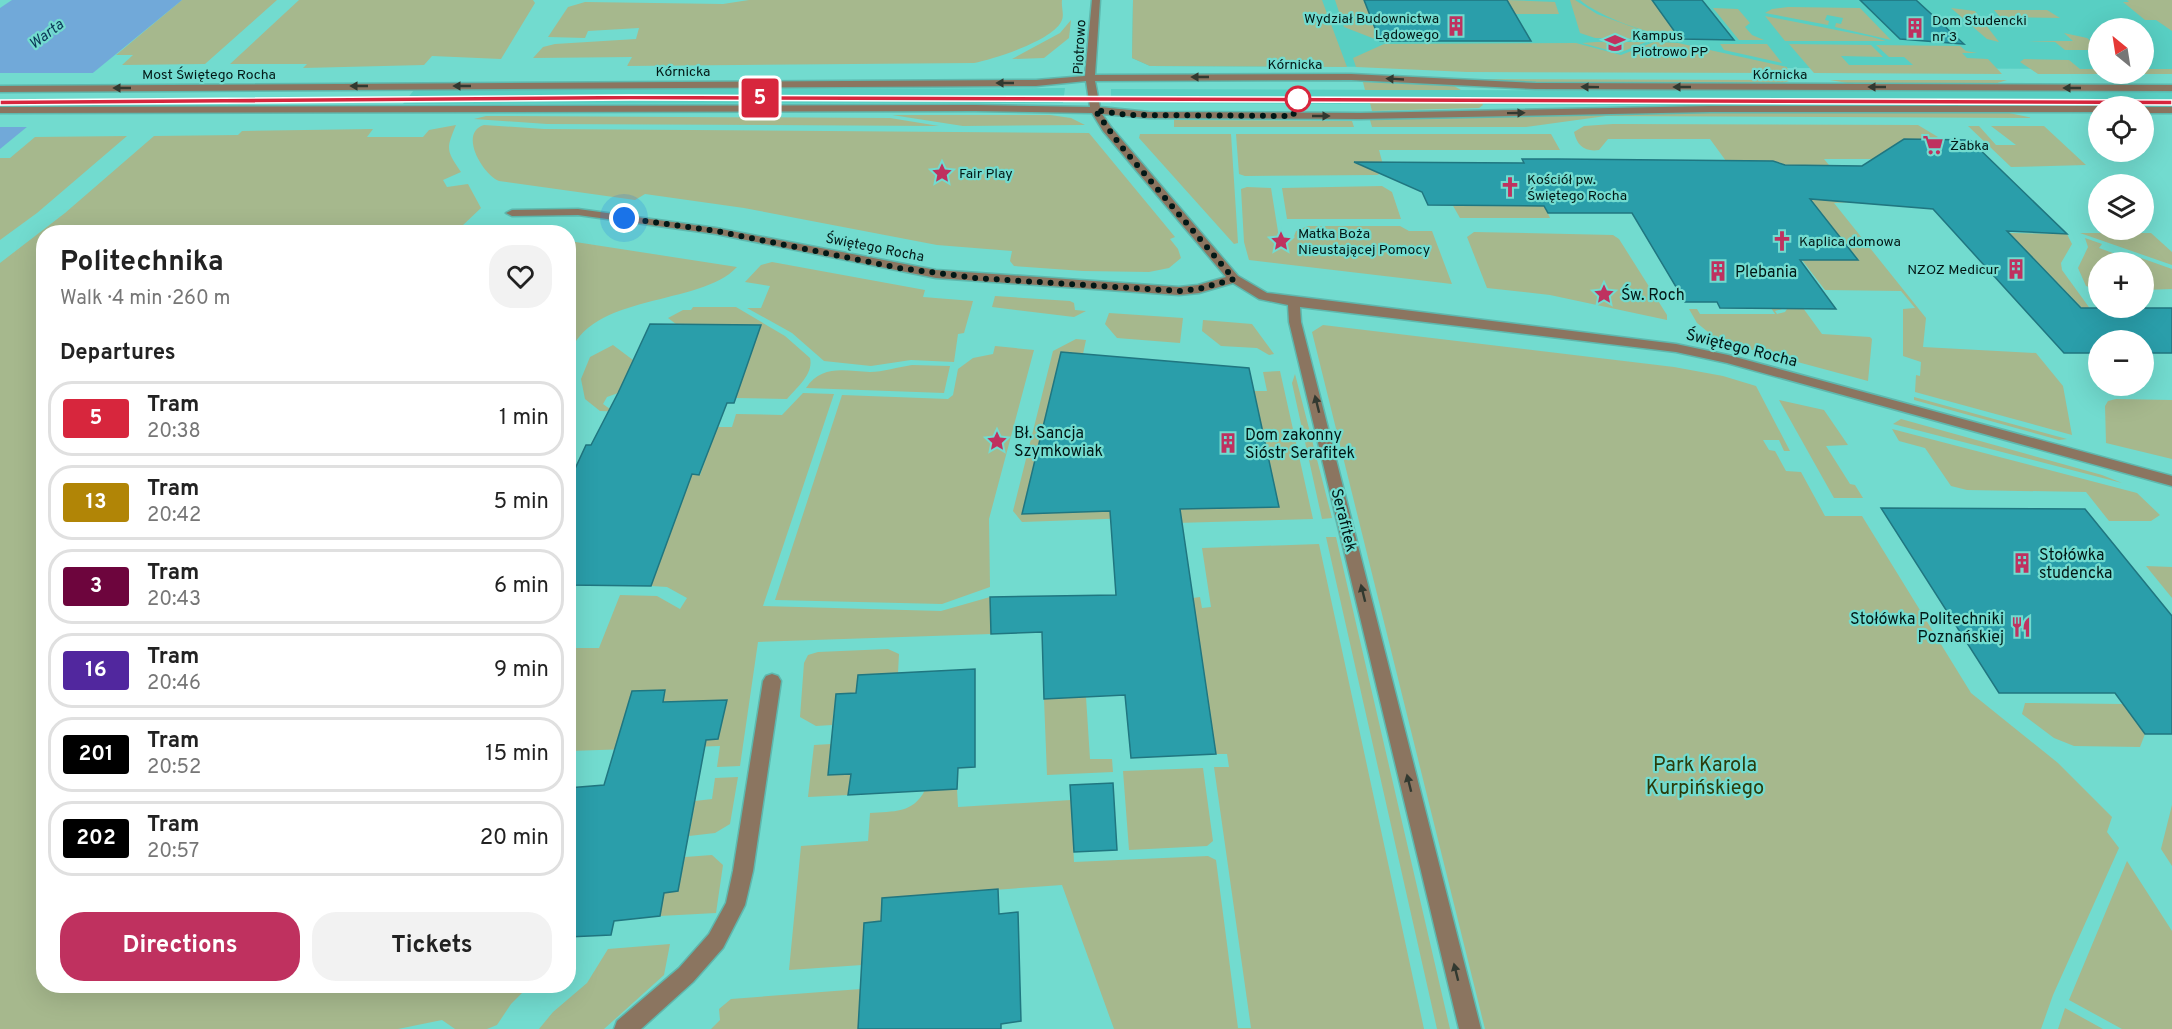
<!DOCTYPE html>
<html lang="en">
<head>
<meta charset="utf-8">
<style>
	body { margin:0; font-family:Overpass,sans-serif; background:#f2f2f2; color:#222; height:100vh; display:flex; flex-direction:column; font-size:22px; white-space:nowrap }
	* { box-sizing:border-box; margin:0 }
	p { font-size:20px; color:#767676 }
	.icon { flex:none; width:33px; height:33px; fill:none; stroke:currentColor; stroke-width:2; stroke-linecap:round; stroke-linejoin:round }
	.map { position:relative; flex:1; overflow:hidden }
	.drawer { position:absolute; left:36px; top:225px; width:540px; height:768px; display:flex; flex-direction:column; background:#fff; border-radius:24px; box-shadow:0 6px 24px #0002 }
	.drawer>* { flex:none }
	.badge { padding:0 12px; border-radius:4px; font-size:21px; line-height:39px }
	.needle { width:39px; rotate:330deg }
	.buttons { position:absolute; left:2088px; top:18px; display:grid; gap:12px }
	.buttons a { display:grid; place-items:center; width:66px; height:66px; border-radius:50%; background:#fff; box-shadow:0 6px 24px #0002; font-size:30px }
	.you { position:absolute; width:30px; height:30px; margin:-15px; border:4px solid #fff; border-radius:50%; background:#1a73e8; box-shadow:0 0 0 9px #1a73e833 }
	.map>.badge { position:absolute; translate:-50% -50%; box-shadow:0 0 0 3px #fff }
	h2 { padding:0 24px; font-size:22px; line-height:54px }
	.round { display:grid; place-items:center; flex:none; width:63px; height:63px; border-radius:24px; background:#f2f2f2 }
	.headline { display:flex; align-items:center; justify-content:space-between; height:102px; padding:0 24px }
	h1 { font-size:28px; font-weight:700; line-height:45px }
	.cta { display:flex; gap:12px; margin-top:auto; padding:12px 24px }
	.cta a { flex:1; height:69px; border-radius:24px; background:#bf315f; color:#fff; font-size:24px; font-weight:700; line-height:69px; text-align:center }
	.cta a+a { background:#f2f2f2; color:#222 }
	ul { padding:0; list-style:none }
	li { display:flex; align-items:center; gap:18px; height:75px; margin:0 12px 9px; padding:0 12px; border:3px solid #e0e0e0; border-radius:24px }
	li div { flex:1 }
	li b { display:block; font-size:22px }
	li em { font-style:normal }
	li .badge { min-width:66px; font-weight:700; text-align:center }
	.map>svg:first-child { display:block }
	.built { fill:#58cfc3 }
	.green { fill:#a6b88d }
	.water { fill:#71a9d9 }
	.pier { fill:#72dbcf }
	.building { fill:#2a9eaa; stroke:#207680; stroke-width:1.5 }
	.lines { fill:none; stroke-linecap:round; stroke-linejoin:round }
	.minor-casing { stroke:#5eb8ae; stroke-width:3 }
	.minor { fill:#8b7560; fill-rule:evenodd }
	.tram { stroke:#1c4541; stroke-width:1.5 }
	.oneway { fill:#323930 }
	.line { fill:#d7263d; stroke:#fff; stroke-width:1.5 }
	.walk { stroke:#021816; stroke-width:6; stroke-dasharray:0 10.8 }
	.stop-dot { fill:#fff; stroke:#d7263d; stroke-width:3 }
	.labels { text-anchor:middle; stroke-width:4.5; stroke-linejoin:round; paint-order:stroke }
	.far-poi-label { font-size:14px; fill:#021816; stroke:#72dbcf; text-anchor:start }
	.far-street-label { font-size:14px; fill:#021816; stroke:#72dbcf }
	.far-water-label { font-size:15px; font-style:italic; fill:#0b3656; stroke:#72dbcf }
	.poi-label { font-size:16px; fill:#021816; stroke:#72dbcf; text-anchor:start }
	.street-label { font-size:16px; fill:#021816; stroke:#72dbcf }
	.near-park-label { font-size:20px; fill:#2c3b0b; stroke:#72dbcf }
</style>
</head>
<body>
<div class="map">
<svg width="2172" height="1029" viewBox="0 0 2172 1029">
	<rect width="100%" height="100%" fill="#72dbcf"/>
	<path class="built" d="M1133,0h1039v69h-28v-41h-46v41l-948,-3 -18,-8z
		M1065,88l-2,15 -660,1 11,-14z
		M1111,89l1061,3v15l-1061,-4z"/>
	<path class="green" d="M182,0h95l-72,64 -83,1 11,-10h-17z
		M299,0h234l2,3 -34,56 -69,-3 -8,9 -121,3 4,-4h-77z
		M749,0h313c-1,8 3,15 -1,22 -10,19 -67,37 -87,41l-347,3 5,-9 -99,1 10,-11 12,-3 81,-5 3,-11 -51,3 -3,7 -37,-1 20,-30 17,-5 138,2z
		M1133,0h189l25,67 -197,-1 -18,-8z
		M1335,0h29l16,41 -36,-14z
		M1507,0l48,2 4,12h-44z
		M1570,0h5l22,14 68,25 -70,-1 -15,-5z
		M1580,0h72l26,37c-24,0 -80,-21 -98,-37z
		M2127,0h45v31l-16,-11h-11l-22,-18h6z
		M1788,7l72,1 31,32 -56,-13 1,-4 5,1 2,-6 -16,-3 -2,5 4,1 -1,4 -63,-12 7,-4z
		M1713,8l25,1 12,14 -5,4 7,8 12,5h-25z
		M1951,8l24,3 24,31 -12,-3z
		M1994,10h53l13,8 -60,-1z
		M1765,16l107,21 14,4h-101z
		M1071,20l-2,18 -25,20 -32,1 48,-26z
		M2064,33l23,5 10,8 -6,4h-26l-10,-8 -27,-1h45z
		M1596,42h50l-27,11 -37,-10z
		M1654,42l24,1 109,24 1,6 -321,-1 -111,-5 -3,-9 31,-14 192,-1 45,12z
		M1720,44h47l15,19 -58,-13z
		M1789,44l82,1 12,12 -42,-1 8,9h64l-9,-8h-15l-13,-12 84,1 6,5 11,2h-15l5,5 21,1 14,15 -188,-1z
		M2024,59l45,1 11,9h18v5h46v-5h28v5h-134l-18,-12z
		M1468,79l325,1 -15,4h-198z
		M1830,80h177l-16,5 -138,-1z
		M1363,82l91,4 7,4h-96z
		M1370,103h112l1,2 -4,3 -107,3z
		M1656,112l353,1 24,5 -427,-2 -80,11h-154l-2,-7z
		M892,115h158l21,3 14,7 -122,1z
		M486,116l404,2 49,8 -392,-2 -73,-5z
		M1174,120l178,1 2,6h-180z
		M1613,124l305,1 20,12 -3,3c30,1 32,-3 55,19h-166l28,34v9l-18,1 92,115 -3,29 113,6 27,33 9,49 -157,-43 1,-17 4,1 1,-14 -18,-6v-47l12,-1 -14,-17 -76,-1 -23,-30 56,-1 -76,-95 -9,-3h-47l-16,-22h-102l-9,11c-14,2 -22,-4 -25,-18l10,-6z
		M456,125c-10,24 -10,25 5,47l-18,8 4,7 21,-3 13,24 -19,18 45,6h-463v754h485l-18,18 -14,21 -10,4h-32l-13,-9 -44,9h-398v-766l65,-50 89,-77 84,-1 4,-4 131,-2 -6,8h56l6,-7z
		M484,125l60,4 545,4 86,104 -5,2 8,10 3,9 -12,10 -20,4 -66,-1 -69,-5 -4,-5 2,-10 -75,-6 -193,-37 -99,-14 -10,6 -136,-19c-16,-6 -41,-48 -15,-56z
		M1968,126h11l17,19h20l-25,-19h53l42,39 -75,2z
		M1140,134h91l7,109 -4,1 -95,-106z
		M1236,134h315l9,16h-181l6,22 -8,3 -132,1 -6,-2z
		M127,136l-90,77 -37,27v-82h10l25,-21z
		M1382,186l10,6 9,27h-114l-5,-31z
		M1247,187l24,1 9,56 13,-5 3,-8 12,-5h92l9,5h23l20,53 -203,-24 -5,-18 -3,-53z
		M1472,203l38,3 33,-3 7,15h-90l-8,-14 20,2z
		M1474,232l139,3 6,4 48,76v5l-117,-25 -63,-7 -20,-51z
		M2009,233l58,1 5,10 -11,19 1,7 29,40h-7z
		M2080,233h71l21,19v13z
		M2085,238l17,6 -3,4 25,9 3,-4 45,16v20l-28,1v-28h-46v28l-12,-4 -8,-18 10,-21z
		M569,241l168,26c-37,40 -148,25 -168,89z
		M772,262l153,28 -2,7 50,4 -9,32 -6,1 -4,28 -43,-2 -40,6 -47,-5 -32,-28 -45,-25h14l9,-22 -25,-4 16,-17z
		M1755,284l27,21v4l-7,2 2,3 8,-2 10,-15 27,37 48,3 2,2 -4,42 -149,-40 -22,-18 -8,-14h8l3,5h75z
		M995,296l75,5 4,2 1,7 11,1 -12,6 -82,-10z
		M693,307h43l49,29 25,22c4,16 -14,30 -23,41l-51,-1 25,-73 -85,-1 -8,-6 15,-8h8z
		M1109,313l74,5 -3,25 -63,-5 -12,-14z
		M1203,320l49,4 22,30 -5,1 -12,-7 -36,-2 -19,-15z
		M1323,325l351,42 49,9 33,10 34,65h-6l-5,-11h-16l6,10 6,1 11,20 15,1 24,44h37l109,177 87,70 54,54 -5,15 12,16 -66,147 -12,34h-556l-173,-697z
		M1076,339l10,1 -3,14 -22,-2 -39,161 109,-2 1,7 -110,4 -9,-11 40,-160z
		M613,345l20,15 -15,33 -11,4 -4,7 7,5 23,3 -33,-1 -15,-12 -4,-20 9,-22z
		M995,346l39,4 -45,169 1,68 -48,17 -167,-4 67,-205 106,4 5,-4 5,-26 15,-11 20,-4z
		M912,365l38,1 -6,27 -138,-5c16,-24 39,-17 64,-16 13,0 28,-5 42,-7z
		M1280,371l33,148 -137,4 -2,-14 105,-3 -25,-115h13l-4,-19z
		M1295,374l37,144 -10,1 -30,-136z
		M803,393l31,1 -71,212 178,5 49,-14 1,37 -233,8 -18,124 -23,1 3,-21 -151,5v-103h30l21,-53 37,1 23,13 7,-11 -20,-11 -16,-1 41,-112 8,1 17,-48h15l4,-13 46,1z
		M1914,398v-1l153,42 -8,1 -145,-40z
		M2116,399l56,1v59l-66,-16 -1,-37 3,-5z
		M1779,400l45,10 24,35 -22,1 24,38 5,1 8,13h-29z
		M1901,419l201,56 20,8 -229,-59z
		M1892,429l245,64 23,22 -9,6h-42l-23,-29 -119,-2 -16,-4 -26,-38 -26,-7z
		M1326,537h10l114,492h-13z
		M1319,544l105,485h-310l-52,-144 -180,13 -1,23 -19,44 -73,5 12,-124 67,-5 2,-28c23,-2 43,1 55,-23l32,-1 1,18 113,-7 3,62 134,-6 8,4 22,168h13l-37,-261h15l-2,-13h-11l-23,-156 7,-1 2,11 9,-1 -9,-59z
		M2146,566l26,1v31z
		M888,649l11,5 -1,19 -40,2 -2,18 -20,2 -4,30 -16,1 -16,-9 4,-54 4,-8 10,-3z
		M1086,697l4,62h22l1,13 -66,3 -3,-76z
		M2025,703l98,1 22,30 -5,13 -66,-1 -20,-8 -32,-24z
		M831,744l-3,31 23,-1 -3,21 -40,2 6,-52z
		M1203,768l10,73 -6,5 -78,4 -6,-79z
		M738,777l-8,47 -15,9 -26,3 6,-35 17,-2 3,-21z
		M2172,805v61l-11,-17z
		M712,855l11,10 -7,48 -56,3 4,-23 14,-2 7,-34z
		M2127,861l45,70v98h-50l-53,-29z
		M670,944l-6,31 -60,54h-65l14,-17 34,-29 21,-34z
		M861,989l-3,40h-147l9,-9 -1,-11 12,-10z
		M2065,1008l38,21h-45z"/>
	<path class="water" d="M12,0h170l-182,149v-141z"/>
	<path class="pier" d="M0,73h99l-67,54h-32z"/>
	<path class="building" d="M1364,0h143l24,41h-151z
		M1652,0h50l32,40 -54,-1z
		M1860,0h56l48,44 -64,-5z
		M1904,139l66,1 97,94 -60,-3 74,77h91v45h-28v-13h-46v13h-34l-131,-144 -123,-10 48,61h-58l36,49 -116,-1 -3,-6h-32l-53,-89h-84l-4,-7 -116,-1 -6,-13 -68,-30 170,1 -2,-4h36l215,2 12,4 77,1z
		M650,324l111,1 -27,78h-7l-28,72 -7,-1 -41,112 -83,-1v-101l18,-39h5l27,-52z
		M1061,352l188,16 30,139 -99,2 36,245 -85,4 -6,-63 -81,4 -2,-67 -51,2 -1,-37 126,-2 -6,-84 -88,3z
		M1881,508l204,1 87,107v118h-27l-30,-41h-116z
		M975,669v98l-17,1 -1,21 -109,6 3,-21 -23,1 8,-81 20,-1 2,-18z
		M665,690l-2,12 64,-2 -9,39 -12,1 -28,151 -14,2 -4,23 -46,5 -3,14 -43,2v-149l36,-3 28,-94z
		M1113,783l4,67 -43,2 -4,-67z
		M998,889l1,25 19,-2 3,109 -20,3v5h-143l6,-106 17,-2 1,-23z"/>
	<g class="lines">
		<g class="minor-casing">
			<path id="minor" d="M1092,0h8l-5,75 256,-1 185,9 636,2v6l-636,-2 -185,-9 -256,1 5,26 49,5 211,1 350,-7h390l-2,6h-388l-350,7 -211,-1 -47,-4 9,13 127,149 29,17 409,51 52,11 444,121v10l-445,-123 -51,-11 -376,-45 1,15 180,707h-22l-170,-707 -1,-17 -29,-6 -26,-16 -34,10 -20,2 -243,-17 -220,-44 -138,-19 -66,1 -6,-3 6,-3 66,-1 138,19 220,42 243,17 19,-2 28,-8 -123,-146 -11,-18 -117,-2 -975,2v-6l975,-2 115,2 -4,-26 -50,5 -1036,6v-6l1036,-6 49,-4z
				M2144,107h28v6h-28z
				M772,674l6,2 3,5 -28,190 -8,34 -22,43 -30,34 -52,47h-27l3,-8 62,-53 30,-34 17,-31 7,-32 30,-190 3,-5z"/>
		</g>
		<use href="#minor" class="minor"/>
		<path class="tram" d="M0,103l630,-6 1542,6"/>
	</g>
	<defs><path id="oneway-solid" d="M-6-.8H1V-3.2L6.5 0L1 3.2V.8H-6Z" transform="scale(1.5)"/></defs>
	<g class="oneway">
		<use href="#oneway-solid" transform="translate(1200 77) rotate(180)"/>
		<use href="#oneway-solid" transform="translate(1395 79) rotate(-177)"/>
		<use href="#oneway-solid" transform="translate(1005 83) rotate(180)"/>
		<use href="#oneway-solid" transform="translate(359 86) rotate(180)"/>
		<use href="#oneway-solid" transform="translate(462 86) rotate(180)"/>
		<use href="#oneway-solid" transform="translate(1590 87) rotate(-179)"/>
		<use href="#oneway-solid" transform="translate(1682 87) rotate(-180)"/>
		<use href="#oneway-solid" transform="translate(1877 87) rotate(-180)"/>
		<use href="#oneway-solid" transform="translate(122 88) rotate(180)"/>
		<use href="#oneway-solid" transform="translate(2072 88) rotate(-180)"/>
		<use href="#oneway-solid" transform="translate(1516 113) rotate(-1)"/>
		<use href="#oneway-solid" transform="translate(1321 116)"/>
		<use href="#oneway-solid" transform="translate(1317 404) rotate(-104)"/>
		<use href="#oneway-solid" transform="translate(1363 593) rotate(-104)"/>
		<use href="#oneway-solid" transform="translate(1409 783) rotate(-104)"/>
		<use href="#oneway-solid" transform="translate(1456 972) rotate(-104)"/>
	</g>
	<path class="line" d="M630,95l1542,5v5l-1542,-5 -630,5v-5z"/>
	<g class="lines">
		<path class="walk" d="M624,218l92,13 183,37 77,10 203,13 20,-2 35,-10 -114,-134 -25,-35 32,5 166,1 5,-17"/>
	</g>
	<defs>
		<g id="building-bare" transform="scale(1.62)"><path d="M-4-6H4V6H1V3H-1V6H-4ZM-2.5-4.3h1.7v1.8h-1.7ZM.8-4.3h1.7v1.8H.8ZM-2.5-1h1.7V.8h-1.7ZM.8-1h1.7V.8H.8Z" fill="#bf315f" stroke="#72dbcf" stroke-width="2.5" paint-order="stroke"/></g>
		<g id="university-bare" transform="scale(1.62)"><path d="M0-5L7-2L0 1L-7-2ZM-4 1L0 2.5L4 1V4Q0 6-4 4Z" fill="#bf315f" stroke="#72dbcf" stroke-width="2.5" paint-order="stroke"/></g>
		<g id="supermarket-bare" transform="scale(1.62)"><path d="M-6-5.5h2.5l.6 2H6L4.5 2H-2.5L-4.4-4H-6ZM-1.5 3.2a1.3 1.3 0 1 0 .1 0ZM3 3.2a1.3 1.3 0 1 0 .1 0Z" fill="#bf315f" stroke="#72dbcf" stroke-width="2.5" paint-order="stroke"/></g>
		<g id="sight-bare" transform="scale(1.62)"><path d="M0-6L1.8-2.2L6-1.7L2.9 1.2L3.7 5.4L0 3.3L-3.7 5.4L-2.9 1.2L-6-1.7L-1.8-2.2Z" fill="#bf315f" stroke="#72dbcf" stroke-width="2.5" paint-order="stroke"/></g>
		<g id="church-bare" transform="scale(1.62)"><path d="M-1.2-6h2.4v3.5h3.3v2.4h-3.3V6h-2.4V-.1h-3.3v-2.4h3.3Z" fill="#bf315f" stroke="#72dbcf" stroke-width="2.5" paint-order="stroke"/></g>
		<g id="restaurant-bare" transform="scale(1.62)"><path d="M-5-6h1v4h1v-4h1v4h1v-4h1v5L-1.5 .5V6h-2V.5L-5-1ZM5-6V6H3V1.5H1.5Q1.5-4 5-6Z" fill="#bf315f" stroke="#72dbcf" stroke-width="2.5" paint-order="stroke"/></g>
	</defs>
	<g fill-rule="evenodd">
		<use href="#building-bare" x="1456" y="26"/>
		<use href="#building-bare" x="1915" y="28"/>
		<use href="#university-bare" x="1615" y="43"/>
		<use href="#supermarket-bare" x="1933" y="145"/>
		<use href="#sight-bare" x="942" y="173"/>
		<use href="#church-bare" x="1510" y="187"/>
		<use href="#sight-bare" x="1281" y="241"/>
		<use href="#church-bare" x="1782" y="241"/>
		<use href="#building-bare" x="2016" y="269"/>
		<use href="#building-bare" x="1718" y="271"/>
		<use href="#sight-bare" x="1604" y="294"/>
		<use href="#sight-bare" x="997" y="441"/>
		<use href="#building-bare" x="1228" y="443"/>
		<use href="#building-bare" x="2022" y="563"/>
		<use href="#restaurant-bare" x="2021" y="627"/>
	</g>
	<circle class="stop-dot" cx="1298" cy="99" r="12"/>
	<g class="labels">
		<g class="far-poi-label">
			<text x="1439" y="23" text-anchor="end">Wydział Budownictwa<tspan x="1439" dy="16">Lądowego</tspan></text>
			<text x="1932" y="25">Dom Studencki<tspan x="1932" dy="16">nr 3</tspan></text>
			<text x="1632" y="40">Kampus<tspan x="1632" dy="16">Piotrowo PP</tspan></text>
			<text x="1950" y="150">Żabka</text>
			<text x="959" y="178">Fair Play</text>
			<text x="1527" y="184">Kościół pw.<tspan x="1527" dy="16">Świętego Rocha</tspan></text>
			<text x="1298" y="238">Matka Boża<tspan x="1298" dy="16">Nieustającej Pomocy</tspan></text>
			<text x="1799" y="246">Kaplica domowa</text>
			<text x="1999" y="274" text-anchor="end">NZOZ Medicur</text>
		</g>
		<g class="far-street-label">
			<text transform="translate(1079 47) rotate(-87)" y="5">Piotrowo</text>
			<text x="1295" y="69">Kórnicka</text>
			<text x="683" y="76">Kórnicka</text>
			<text x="209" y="79">Most Świętego Rocha</text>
			<text x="1780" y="79">Kórnicka</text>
			<text transform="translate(875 247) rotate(11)" y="5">Świętego Rocha</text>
		</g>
		<g class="far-water-label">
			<text transform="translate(46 34) rotate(-37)" y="5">Warta</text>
		</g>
		<g class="poi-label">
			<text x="1735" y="277">Plebania</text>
			<text x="1621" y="300">Św. Roch</text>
			<text x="1014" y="438">Bł. Sancja<tspan x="1014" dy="18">Szymkowiak</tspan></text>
			<text x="1245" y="440">Dom zakonny<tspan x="1245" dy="18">Sióstr Serafitek</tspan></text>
			<text x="2039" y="560">Stołówka<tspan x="2039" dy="18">studencka</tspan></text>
			<text x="2004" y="624" text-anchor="end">Stołówka Politechniki<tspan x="2004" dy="18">Poznańskiej</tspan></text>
		</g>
		<g class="street-label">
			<text transform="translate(1742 347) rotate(14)" y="6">Świętego Rocha</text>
			<text transform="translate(1345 520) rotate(76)" y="6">Serafitek</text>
		</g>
		<g class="near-park-label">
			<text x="1705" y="771">Park Karola<tspan x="1705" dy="23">Kurpińskiego</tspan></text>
		</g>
	</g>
</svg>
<div class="buttons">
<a><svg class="needle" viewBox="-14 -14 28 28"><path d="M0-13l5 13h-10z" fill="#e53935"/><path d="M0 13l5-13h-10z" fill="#767676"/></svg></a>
<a><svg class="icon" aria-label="locate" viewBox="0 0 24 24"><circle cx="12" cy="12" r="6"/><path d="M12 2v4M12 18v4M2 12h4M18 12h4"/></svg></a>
<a><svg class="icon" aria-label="layers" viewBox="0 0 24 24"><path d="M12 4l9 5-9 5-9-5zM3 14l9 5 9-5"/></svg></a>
<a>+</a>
<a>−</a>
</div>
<div class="you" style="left:624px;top:218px"></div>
<b class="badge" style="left:760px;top:98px;background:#d7263d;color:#fff">5</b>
<section class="drawer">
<div class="headline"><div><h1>Politechnika</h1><p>Walk · 4 min · 260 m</p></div><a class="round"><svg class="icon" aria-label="heart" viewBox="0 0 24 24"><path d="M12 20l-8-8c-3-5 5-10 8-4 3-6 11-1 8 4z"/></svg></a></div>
<h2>Departures</h2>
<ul>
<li><span class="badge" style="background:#d7263d;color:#fff">5</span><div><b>Tram</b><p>20:38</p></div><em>1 min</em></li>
<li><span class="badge" style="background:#b18506;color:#fff">13</span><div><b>Tram</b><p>20:42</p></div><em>5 min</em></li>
<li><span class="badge" style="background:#6d053d;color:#fff">3</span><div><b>Tram</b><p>20:43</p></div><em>6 min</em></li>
<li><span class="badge" style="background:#51279e;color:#fff">16</span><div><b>Tram</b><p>20:46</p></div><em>9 min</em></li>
<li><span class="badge" style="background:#000;color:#fff">201</span><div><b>Tram</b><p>20:52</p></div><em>15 min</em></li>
<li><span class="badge" style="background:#000;color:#fff">202</span><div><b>Tram</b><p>20:57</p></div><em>20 min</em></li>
</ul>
<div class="cta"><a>Directions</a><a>Tickets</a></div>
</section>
</div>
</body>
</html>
